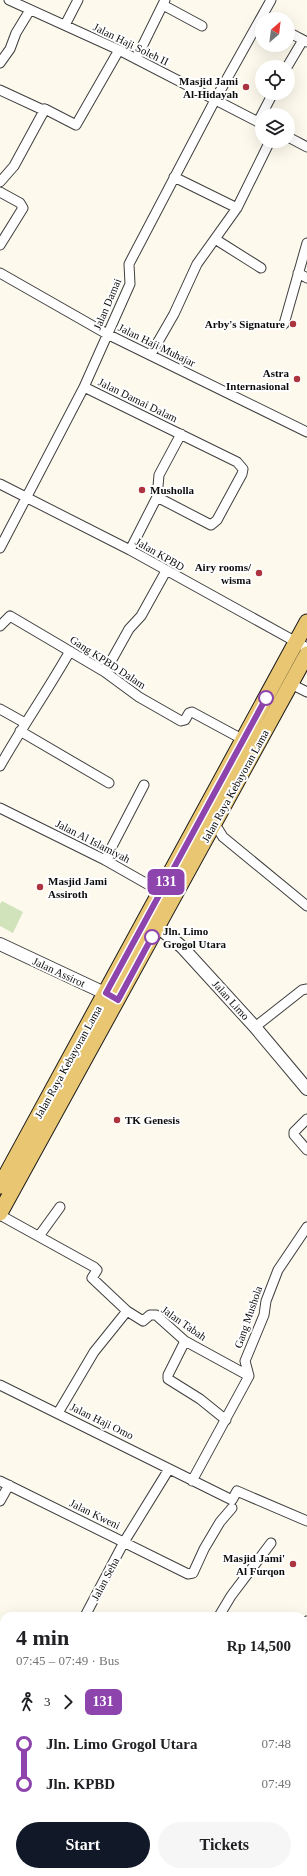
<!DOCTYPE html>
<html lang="en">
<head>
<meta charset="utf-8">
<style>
	body { margin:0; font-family:"Times New Roman",serif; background:#f6f6f6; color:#202124; height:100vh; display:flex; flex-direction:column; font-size:15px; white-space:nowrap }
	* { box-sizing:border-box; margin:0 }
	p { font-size:13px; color:#757577 }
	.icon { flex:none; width:22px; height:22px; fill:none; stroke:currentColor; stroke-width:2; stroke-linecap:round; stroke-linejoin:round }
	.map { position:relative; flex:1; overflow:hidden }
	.drawer { position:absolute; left:0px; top:1612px; width:307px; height:264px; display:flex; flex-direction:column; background:#fff; border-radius:12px 12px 0 0; box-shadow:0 4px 16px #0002 }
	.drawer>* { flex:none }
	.badge { padding:0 8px; border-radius:6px; font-size:14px; line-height:26px }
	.needle { width:26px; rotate:28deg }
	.tools { position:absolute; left:255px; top:12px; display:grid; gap:8px }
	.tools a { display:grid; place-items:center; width:40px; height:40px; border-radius:50%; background:#fff; box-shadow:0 4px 16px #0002; font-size:20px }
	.map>.badge { position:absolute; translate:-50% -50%; box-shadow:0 0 0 2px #fff }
	.legs { display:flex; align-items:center; gap:6px; height:44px; padding:0 16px; font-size:13px }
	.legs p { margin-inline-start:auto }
	.headline { display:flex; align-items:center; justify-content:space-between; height:68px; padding:0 16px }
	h1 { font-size:22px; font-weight:600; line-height:30px }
	.action { display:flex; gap:8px; margin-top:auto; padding:8px 16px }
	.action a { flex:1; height:46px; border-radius:24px; background:#111827; color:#fff; font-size:16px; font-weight:600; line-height:46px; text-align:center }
	.action a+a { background:#f6f6f6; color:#202124 }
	ul { padding:0 16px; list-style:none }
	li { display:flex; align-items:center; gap:14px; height:40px; font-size:15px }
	li i { display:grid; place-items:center; width:6px; height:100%; margin:0 5px; background:currentColor }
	li i::after { content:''; width:10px; height:10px; margin:-5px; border:3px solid; border-radius:50%; background:#fff }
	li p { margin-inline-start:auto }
	li:first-child i { background:linear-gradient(#0000 50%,currentColor 0) }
	li:last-child i { background:linear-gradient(currentColor 50%,#0000 0) }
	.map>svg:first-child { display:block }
	.green { fill:#d1e3bb }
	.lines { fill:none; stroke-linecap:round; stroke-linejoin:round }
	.minor-casing { stroke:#3f3f3f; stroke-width:11 }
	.tertiary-casing { stroke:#3f3f3f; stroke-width:14 }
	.primary-casing { stroke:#1d1d1d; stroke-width:17 }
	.minor { stroke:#fff; stroke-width:9 }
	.tertiary { stroke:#fff; stroke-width:12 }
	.primary { stroke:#e9c671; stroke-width:15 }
	.line-1-casing { stroke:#fff; stroke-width:9 }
	.line-1 { stroke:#8e44ad; stroke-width:6 }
	.poi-dot { fill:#ab343f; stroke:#fff; stroke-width:1.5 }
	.stop-1-dot { fill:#fff; stroke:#8e44ad; stroke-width:2 }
	.labels { text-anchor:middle; stroke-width:4; stroke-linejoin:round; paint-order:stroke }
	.street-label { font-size:11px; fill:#0c0c0c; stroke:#fff }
	.poi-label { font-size:11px; font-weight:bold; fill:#0c0c0c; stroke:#fff; text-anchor:end }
	.stop-label { font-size:11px; font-weight:bold; fill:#0c0c0c; stroke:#fff; text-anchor:start }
</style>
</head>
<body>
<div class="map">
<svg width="307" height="1876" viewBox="0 0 307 1876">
	<rect width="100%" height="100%" fill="#fdf9ed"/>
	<path class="green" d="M2,901l21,11 -10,21 -13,-7v-22z"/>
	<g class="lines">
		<g class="minor-casing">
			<path id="minor" d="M9,0l110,50 143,74
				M163,5l39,21
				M65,25l13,-25
				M288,32l19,10
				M136,59l29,-59
				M0,63l10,-14 6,-16 14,-23
				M287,67l16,-27
				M0,90l41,19h4l31,16 43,-75
				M258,122l15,-29
				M288,137l19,10
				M174,177l63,31
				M0,182l14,-16 31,-57
				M0,192l20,11 3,5 -23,37
				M215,239l46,29
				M0,273l107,61 200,98
				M298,273l9,5
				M284,324l23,-81
				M151,354l23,-40 23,-50 40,-56 33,-67
				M84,387l153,75 6,7 -1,5 -25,46 -6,5 -54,-28
				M0,484l130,66 177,98
				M0,548l84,-161 46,-103 -1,-20 86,-164 56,-100
				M130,550l27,-53 2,-22 22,-41
				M0,626l10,-10 95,56 34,25 42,24 4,-1 4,-7 3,-1 50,27
				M105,672l24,-43 12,-13 25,-45
				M291,684l16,8
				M0,709l25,14
				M20,731l89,52
				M0,766c22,-39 48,-76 70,-115
				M0,808l105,52 58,33
				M210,824l8,5 5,8 84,69
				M105,860l39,-75
				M255,1027l47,-37 5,-1
				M307,1119l-13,13v3l13,15
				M0,1215l94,52 3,3 -5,8 35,33 16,10 7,-6h6l29,26 64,35
				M39,1236l21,-29
				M185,1341l-17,34v4l32,20 26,21
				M0,1385l232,115 5,-9 70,30
				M58,1413l36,-61 33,-41
				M0,1481l188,93 5,-1 11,-24 16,-27 12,-14
				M192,1481l57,-105 -4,-15 19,-46 2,-14 12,-31 29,-43
				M0,1501l9,-16
				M85,1616l39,-74 45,-73
				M219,1616l12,-20 40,-53
				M303,1627l4,-6
				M2,1640l2,2"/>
		</g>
		<g class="tertiary-casing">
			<path id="tertiary" d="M152,922l30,25 73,80 52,62
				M0,944l113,53
				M303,1737l4,2
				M0,1769l4,-8"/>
		</g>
		<g class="primary-casing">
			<path id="primary" d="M0,1186l307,-564
				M0,1213l307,-559"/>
		</g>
		<use href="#minor" class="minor"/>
		<use href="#tertiary" class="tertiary"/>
		<use href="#primary" class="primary"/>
	</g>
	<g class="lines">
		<g class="line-1-casing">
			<path id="line-1" d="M152,937l-34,63 -12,-7 160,-295"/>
		</g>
		<use href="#line-1" class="line-1"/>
	</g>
	<g class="poi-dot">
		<circle cx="246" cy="87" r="4"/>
		<circle cx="293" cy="324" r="4"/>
		<circle cx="297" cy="379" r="4"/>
		<circle cx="142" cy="490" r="4"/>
		<circle cx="259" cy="573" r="4"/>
		<circle cx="40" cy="887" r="4"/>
		<circle cx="117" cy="1120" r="4"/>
		<circle cx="293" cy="1564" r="4"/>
	</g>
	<g class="stop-1-dot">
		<circle cx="266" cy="698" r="7"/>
		<circle cx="152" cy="937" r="7"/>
	</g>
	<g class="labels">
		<g class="street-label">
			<text transform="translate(131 44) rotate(26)" y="4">Jalan Haji Soleh II</text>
			<text transform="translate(107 304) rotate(-67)" y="4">Jalan Damai</text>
			<text transform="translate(157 345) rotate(26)" y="4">Jalan Haji Muhajar</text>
			<text transform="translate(138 400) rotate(26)" y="4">Jalan Damai Dalam</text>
			<text transform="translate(160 554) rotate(30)" y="4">Jalan KPBD</text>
			<text transform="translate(108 662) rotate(33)" y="4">Gang KPBD Dalam</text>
			<text transform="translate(235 786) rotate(-61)" y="4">Jalan Raya Kebayoran Lama</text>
			<text transform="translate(93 841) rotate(27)" y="4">Jalan Al Islamiyah</text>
			<text transform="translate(59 972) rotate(25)" y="4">Jalan Assirot</text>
			<text transform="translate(231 1000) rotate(48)" y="4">Jalan Limo</text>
			<text transform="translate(68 1062) rotate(-61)" y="4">Jalan Raya Kebayoran Lama</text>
			<text transform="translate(248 1317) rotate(-71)" y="4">Gang Mushola</text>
			<text transform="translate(184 1323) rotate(35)" y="4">Jalan Tabah</text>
			<text transform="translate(102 1421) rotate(26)" y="4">Jalan Haji Omo</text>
			<text transform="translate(95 1514) rotate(26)" y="4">Jalan Kweni</text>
			<text transform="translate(105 1579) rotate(-62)" y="4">Jalan Seha</text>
		</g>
		<g class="poi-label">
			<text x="238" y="85">Masjid Jami<tspan x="238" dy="13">Al-Hidayah</tspan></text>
			<text x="285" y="328">Arby's Signature</text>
			<text x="289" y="377">Astra<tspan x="289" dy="13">Internasional</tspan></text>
			<text x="150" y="494" text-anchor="start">Musholla</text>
			<text x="251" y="571">Airy rooms/<tspan x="251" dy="13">wisma</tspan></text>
			<text x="48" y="885" text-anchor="start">Masjid Jami<tspan x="48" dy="13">Assiroth</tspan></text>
			<text x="125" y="1124" text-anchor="start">TK Genesis</text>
			<text x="285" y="1562">Masjid Jami'<tspan x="285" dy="13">Al Furqon</tspan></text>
		</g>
		<g class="stop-label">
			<text x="163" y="935">Jln. Limo<tspan x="163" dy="13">Grogol Utara</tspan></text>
		</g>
	</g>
</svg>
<div class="tools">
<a><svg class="needle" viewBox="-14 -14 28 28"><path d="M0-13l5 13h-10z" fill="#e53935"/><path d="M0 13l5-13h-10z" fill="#757577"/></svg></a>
<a><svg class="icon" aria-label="locate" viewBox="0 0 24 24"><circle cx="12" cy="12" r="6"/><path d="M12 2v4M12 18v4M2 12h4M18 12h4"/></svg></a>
<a><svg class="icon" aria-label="layers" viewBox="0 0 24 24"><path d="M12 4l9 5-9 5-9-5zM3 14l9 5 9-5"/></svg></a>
</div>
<b class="badge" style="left:166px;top:882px;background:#8e44ad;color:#fff">131</b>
<section class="drawer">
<div class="headline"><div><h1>4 min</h1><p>07:45 – 07:49 · Bus</p></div><b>Rp 14,500</b></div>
<div class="legs"><svg class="icon" aria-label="walk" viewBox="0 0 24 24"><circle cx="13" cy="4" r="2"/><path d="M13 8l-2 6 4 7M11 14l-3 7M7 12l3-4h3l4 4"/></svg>3<svg class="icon" aria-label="forward" viewBox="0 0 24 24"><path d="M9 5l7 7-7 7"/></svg><b class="badge" style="background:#8e44ad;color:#fff">131</b></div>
<ul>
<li><i style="color:#8e44ad"></i><b>Jln. Limo Grogol Utara</b><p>07:48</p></li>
<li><i style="color:#8e44ad"></i><b>Jln. KPBD</b><p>07:49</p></li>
</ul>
<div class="action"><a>Start</a><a>Tickets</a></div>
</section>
</div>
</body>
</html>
